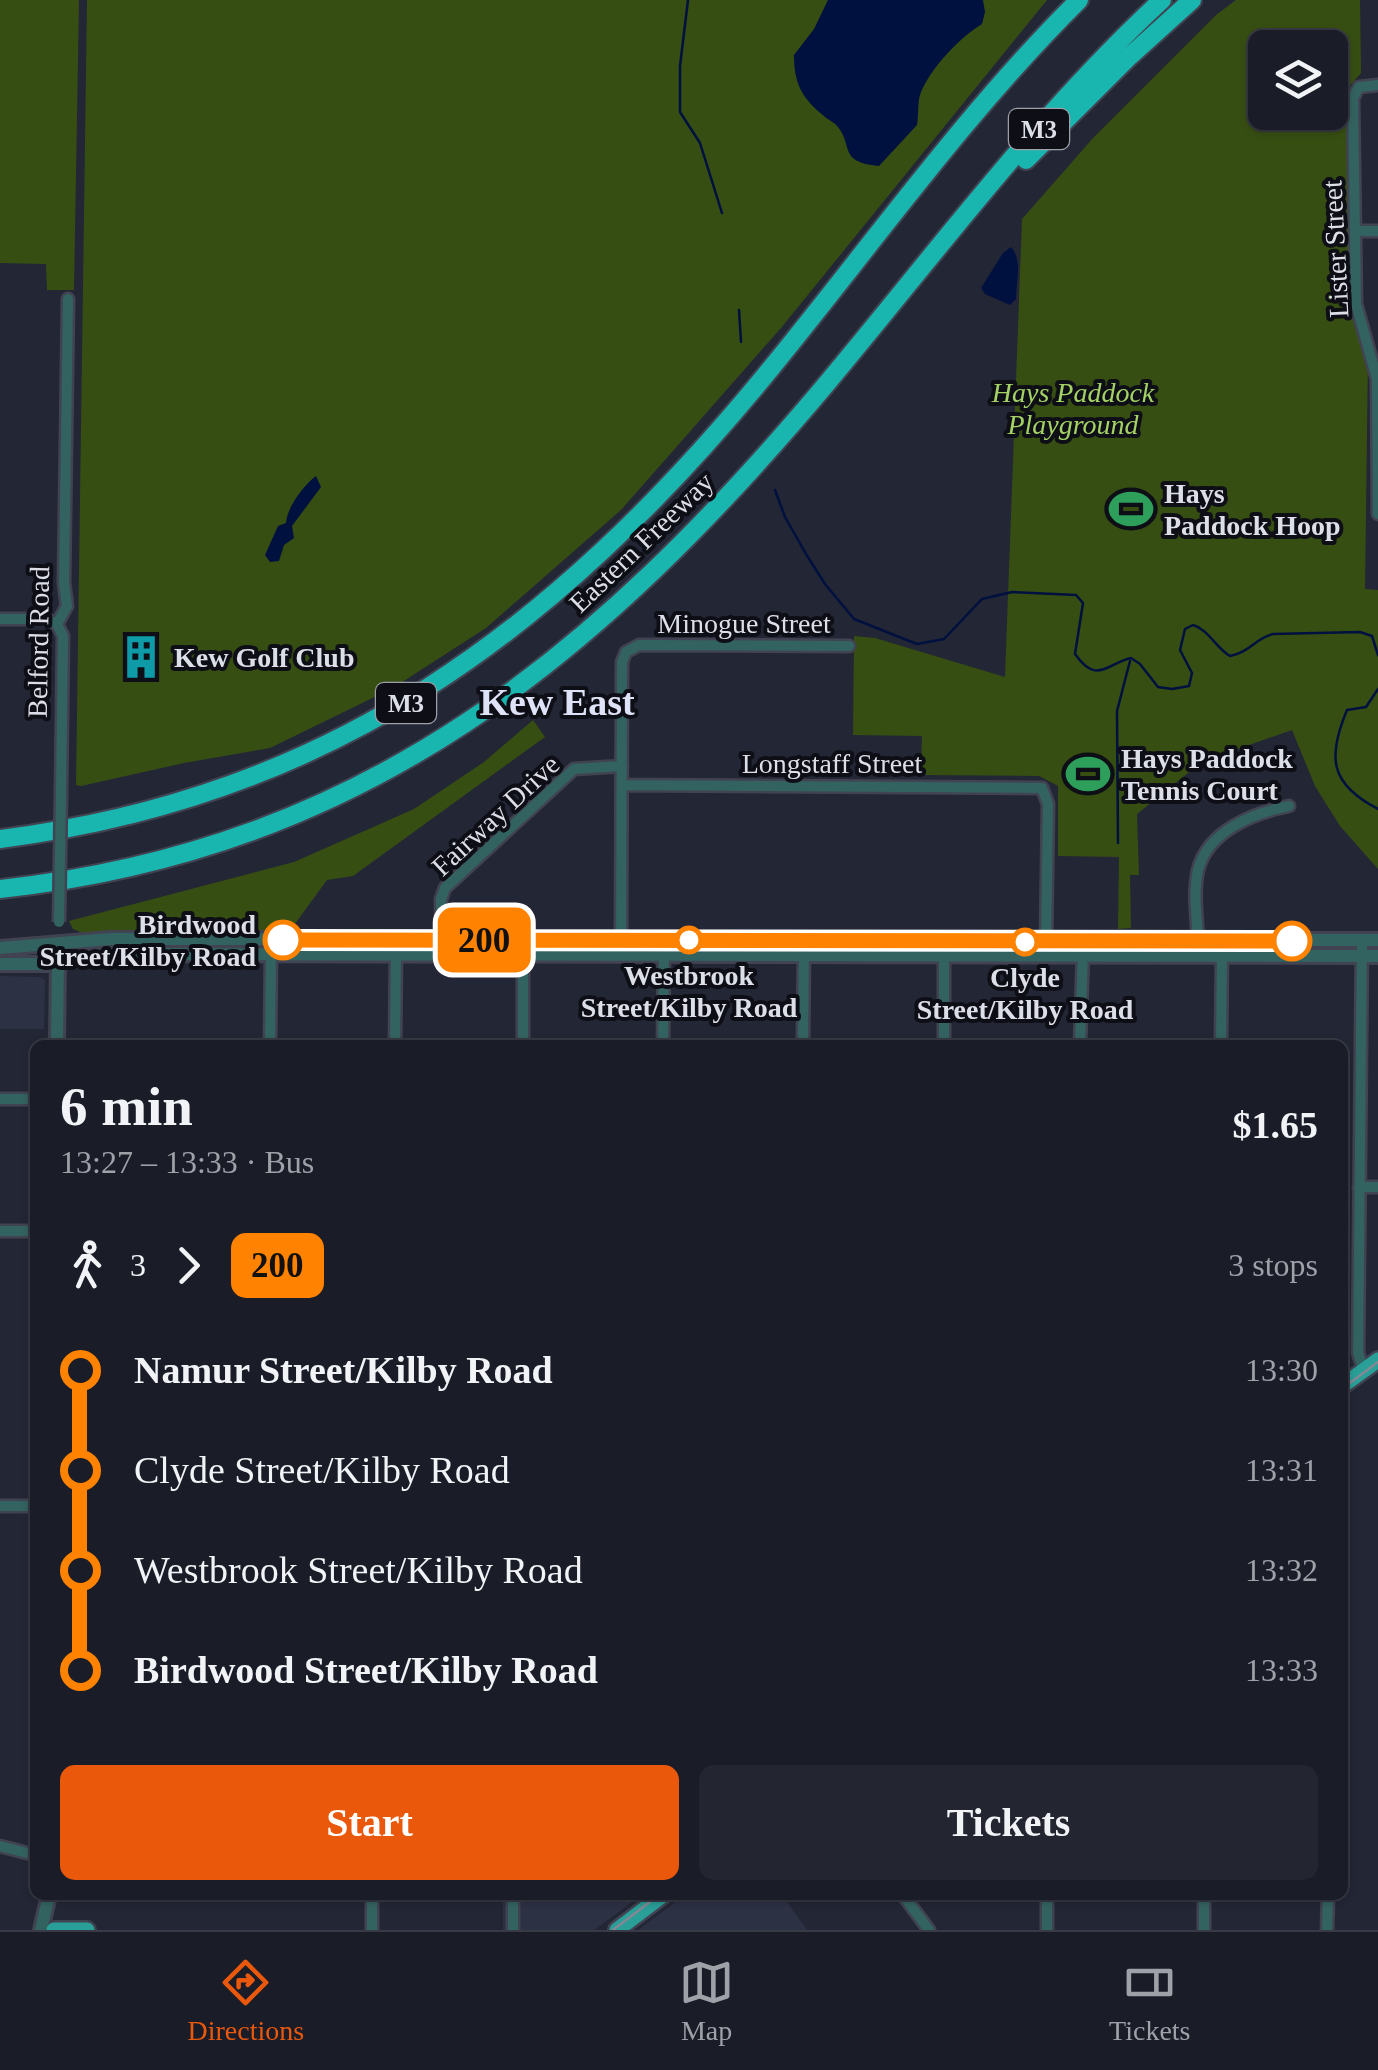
<!DOCTYPE html>
<html lang="en">
<head>
<meta charset="utf-8">
<style>
	body { margin:0; font-family:"Times New Roman",serif; background:#232530; color:#f1f3f6; height:100vh; display:flex; flex-direction:column; font-size:38px; white-space:nowrap }
	* { box-sizing:border-box; margin:0 }
	p { font-size:32px; color:#9fa1a8 }
	.icon { flex:none; width:55px; height:55px; fill:none; stroke:currentColor; stroke-width:2; stroke-linecap:round; stroke-linejoin:round }
	.map { position:relative; flex:1; overflow:hidden }
	.side { position:absolute; left:30px; top:1040px; width:1318px; height:860px; display:flex; flex-direction:column; background:#1a1c28; border-radius:15px; box-shadow:0 2px 8px #0004,0 0 0 2px #383a45 }
	.side>* { flex:none }
	.badge { padding:0 20px; border-radius:15px; font-size:35px; line-height:65px }
	.tools { position:absolute; left:1248px; top:30px; display:grid; gap:20px }
	.tools a { display:grid; place-items:center; width:100px; height:100px; border-radius:15px; background:#1a1c28; box-shadow:0 2px 8px #0004,0 0 0 2px #383a45; font-size:50px }
	.map>.badge { position:absolute; translate:-50% -50%; box-shadow:0 0 0 5px #fff }
	.legs { display:flex; align-items:center; gap:15px; height:110px; padding:0 30px; font-size:32px }
	.legs p { margin-inline-start:auto }
	.headline { display:flex; align-items:center; justify-content:space-between; height:170px; padding:0 30px }
	h1 { font-size:55px; font-weight:700; line-height:75px }
	.action { display:flex; gap:20px; margin-top:auto; padding:20px 30px }
	.action a { flex:1; height:115px; border-radius:15px; background:#ea580c; color:#fff; font-size:40px; font-weight:700; line-height:115px; text-align:center }
	.action a+a { background:#232530; color:#f1f3f6 }
	ul { padding:0 30px; list-style:none }
	li { display:flex; align-items:center; gap:35px; height:100px; font-size:38px }
	li i { display:grid; place-items:center; width:15px; height:100%; margin:0 12px; background:currentColor }
	li i::after { content:''; width:25px; height:25px; margin:-12px; border:8px solid; border-radius:50%; background:#1a1c28 }
	li p { margin-inline-start:auto }
	li:first-child i { background:linear-gradient(#0000 50%,currentColor 0) }
	li:last-child i { background:linear-gradient(currentColor 50%,#0000 0) }
	.menu { display:flex; justify-content:space-around; align-items:center; height:140px; border-top:2px solid #383a45; background:#1a1c28; font-size:28px; color:#9fa1a8 }
	.menu a { display:grid; justify-items:center; gap:5px }
	.menu .current { color:#ea580c }
	.map>svg:first-child { display:block }
	.built { fill:#2d3144 }
	.green { fill:#374e13; fill-rule:evenodd }
	.water { fill:#00103f }
	.lines { fill:none; stroke-linecap:round; stroke-linejoin:round }
	.stream { stroke:#00103f; stroke-width:2.5 }
	.minor-casing { stroke:#414352; stroke-width:15 }
	.tertiary-casing { stroke:#414352; stroke-width:18 }
	.primary-casing { stroke:#414352; stroke-width:20 }
	.motorway-casing { stroke:#414352; stroke-width:22 }
	.minor { stroke:#336360; stroke-width:10 }
	.tertiary { stroke:#336360; stroke-width:12 }
	.primary { stroke:#299f98; stroke-width:15 }
	.motorway { stroke:#18b6af; stroke-width:18 }
	.tram { stroke:#858794; stroke-width:2.5 }
	.minor-bridge-casing { stroke:#414352; stroke-width:15; stroke-linecap:butt }
	.minor-bridge { stroke:#336360; stroke-width:10 }
	.line-1-casing { stroke:#fff; stroke-width:22 }
	.line-1 { stroke:#ff8200; stroke-width:15 }
	.stop-1-dot { fill:#fff; stroke:#ff8200; stroke-width:5 }
	.labels { text-anchor:middle; stroke-width:8; stroke-linejoin:round; paint-order:stroke }
	.shield { fill:#0e0f16; stroke:#9ea0a9; stroke-width:2.5 }
	.shield-label { font-size:25px; font-weight:bold; fill:#dcdee8 }
	.street-label { font-size:28px; fill:#dcdee8; stroke:#0e0f16 }
	.park-label { font-size:28px; font-style:italic; fill:#a4d264; stroke:#0e0f16 }
	.poi-label { font-size:28px; font-weight:bold; fill:#dcdee8; stroke:#0e0f16; text-anchor:start }
	.stop-label { font-size:28px; font-weight:bold; fill:#dcdee8; stroke:#0e0f16 }
	.district-label { font-size:38px; font-weight:bold; fill:#dfe3f7; stroke:#0e0f16 }
</style>
</head>
<body>
<div class="map">
<svg width="1378" height="1930" viewBox="0 0 1378 1930">
	<rect width="100%" height="100%" fill="#232635"/>
	<path class="built" d="M0,976l40,1 5,3 -1,49h-44z
		M503,1895h139l-48,35h-91z
		M685,1895h97l25,35h-169z"/>
	<path class="green" d="M0,0h79l-5,290h-27l-1,-26 -46,-1z
		M87,0h960l-266,328 -160,182 -135,118 -93,60 -123,60 -86,15 -103,23 -5,-1z
		M1236,0h124l1,73 -13,15 3,226 17,45 -3,230 13,1v279l-38,-43 -25,-40 -23,-56 -89,31 -66,53 2,61h-9l1,53 -13,1 1,-72 -61,-1v-70l-19,-10 -118,-1 1,-39 -69,-1 1,-99 21,2 130,39 17,-458 72,-82 122,-122zM1265,48h65v64h-65z
		M533,720l12,17 -192,139 -26,4 -38,52 -206,1 -10,-4 -4,-8 225,-59 120,-53 70,-47z"/>
	<path class="water" d="M828,0h155l2,12 -3,12c-22,13 -51,44 -61,68 -4,10 -2,22 -4,33l-38,41c-42,-4 -25,-21 -42,-40 -3,-4 -9,-6 -13,-10 -22,-18 -30,-32 -30,-61l20,-26z
		M1011,247c12,13 5,36 5,52l-6,6 -25,-11 -4,-6 22,-35z
		M316,476l5,11 -29,39 2,12 -10,7 -5,16 -9,1 -5,-7 13,-29 8,-3c1,-16 18,-38 30,-47z"/>
	<g class="lines">
		<path class="stream" d="M688,0l-8,66v46l20,31 22,70
			M739,310l2,32
			M775,490l10,27 21,37 19,30 29,35 63,25 27,-5 38,-40 30,-7 64,3 7,8 -8,51c22,31 31,10 56,4l9,6 18,23 14,2 17,-3 3,-13 -12,-23 5,-21 8,-4c15,4 23,23 37,31 20,-4 26,-18 43,-22l87,-2 12,4 6,19
			M1378,689l-12,18 -19,3c-20,48 -17,74 31,99
			M1118,843l-1,-132 13,-50"/>
		<g class="minor-casing">
			<path id="minor" d="M1378,85l-19,2 -6,11 3,206 21,75 1,135
				M1355,231h23
				M0,619h45l12,5
				M57,624l10,-18 -3,-23 4,-284
				M57,624l6,12 -2,157
				M622,785l420,3 6,16 -2,138
				M442,940l-1,-41 4,-11 129,-119 48,-3
				M1198,941c-1,-23 -5,-48 0,-71 10,-39 55,-57 91,-64
				M1362,941l-4,412 6,18
				M621,955l1,-293 4,-10 13,-7 210,1
				M270,1045l1,-94
				M395,1045l1,-90
				M523,1045v-90
				M663,1045l1,-94
				M803,1045l1,-94
				M944,1045v-94
				M1080,1045l3,-94
				M1221,1045l1,-94
				M0,1099h35
				M1359,1187h19
				M0,1231h35
				M0,1506h35
				M0,1846l35,9
				M903,1895l26,35
				M372,1930v-35
				M513,1930v-35
				M1047,1930v-35
				M1204,1930v-35
				M1327,1930l1,-35"/>
		</g>
		<g class="tertiary-casing">
			<path id="tertiary" d="M0,948l110,-9 1268,1
				M0,964h47l68,-10 1263,2
				M57,1045l1,-87
				M41,1930l8,-35"/>
		</g>
		<g class="primary-casing">
			<path id="primary" d="M1342,1386l36,-26
				M54,1930h33
				M617,1930l46,-35"/>
		</g>
		<g class="motorway-casing">
			<path id="motorway" d="M1026,160l104,-104 62,-56
				M0,839c332,-42 555,-209 763,-461 104,-126 200,-263 316,-378
				M0,889c367,-40 599,-234 828,-507 108,-129 210,-267 334,-382"/>
		</g>
		<use href="#minor" class="minor"/>
		<use href="#tertiary" class="tertiary"/>
		<use href="#primary" class="primary"/>
		<use href="#motorway" class="motorway"/>
		<path class="tram" d="M1342,1389l36,-27
			M613,1930l46,-35"/>
		<g class="minor-bridge-casing">
			<path id="minor-bridge" d="M59,922l2,-129"/>
		</g>
		<use href="#minor-bridge" class="minor-bridge"/>
	</g>
	<g class="lines">
		<g class="line-1-casing">
			<path id="line-1" d="M283,940l1009,1"/>
		</g>
		<use href="#line-1" class="line-1"/>
	</g>
	<defs>
		<g id="stadium-bare" transform="scale(3.45)"><path d="M0-5a6.5 5 0 1 0 0 10a6.5 5 0 1 0 0-10ZM-3.5-1.8h7v3.6h-7Z" fill="#2e9e5b" stroke="#0e0f16" stroke-width="2.5" paint-order="stroke"/></g>
		<g id="building-bare" transform="scale(3.45)"><path d="M-4-6H4V6H1V3H-1V6H-4ZM-2.5-4.3h1.7v1.8h-1.7ZM.8-4.3h1.7v1.8H.8ZM-2.5-1h1.7V.8h-1.7ZM.8-1h1.7V.8H.8Z" fill="#0f9aa8" stroke="#0e0f16" stroke-width="2.5" paint-order="stroke"/></g>
	</defs>
	<g fill-rule="evenodd">
		<use href="#stadium-bare" x="1131" y="509"/>
		<use href="#building-bare" x="141" y="657"/>
		<use href="#stadium-bare" x="1088" y="774"/>
	</g>
	<g class="stop-1-dot">
		<circle cx="283" cy="940" r="18"/>
		<circle cx="689" cy="940" r="12"/>
		<circle cx="1292" cy="941" r="18"/>
		<circle cx="1025" cy="942" r="12"/>
	</g>
	<g class="labels">
		<g class="shield">
			<rect x="1009" y="109" width="60" height="40" rx="8"/>
			<rect x="376" y="683" width="60" height="40" rx="8"/>
		</g>
		<g class="shield-label">
			<text x="1039" y="138">M3</text>
			<text x="406" y="712">M3</text>
		</g>
		<g class="street-label">
			<text transform="translate(1335 249) rotate(-93)" y="10">Lister Street</text>
			<text transform="translate(641 542) rotate(-44)" y="10">Eastern Freeway</text>
			<text x="744" y="633">Minogue Street</text>
			<text transform="translate(38 642) rotate(-89)" y="10">Belford Road</text>
			<text x="832" y="773">Longstaff Street</text>
			<text transform="translate(495 815) rotate(-43)" y="10">Fairway Drive</text>
		</g>
		<g class="park-label">
			<text x="1073" y="402">Hays Paddock<tspan x="1073" dy="32">Playground</tspan></text>
		</g>
		<g class="poi-label">
			<text x="1164" y="503">Hays<tspan x="1164" dy="32">Paddock Hoop</tspan></text>
			<text x="174" y="667">Kew Golf Club</text>
			<text x="1121" y="768">Hays Paddock<tspan x="1121" dy="32">Tennis Court</tspan></text>
		</g>
		<g class="stop-label">
			<text x="256" y="934" text-anchor="end">Birdwood<tspan x="256" dy="32">Street/Kilby Road</tspan></text>
			<text x="689" y="985">Westbrook<tspan x="689" dy="32">Street/Kilby Road</tspan></text>
			<text x="1025" y="987">Clyde<tspan x="1025" dy="32">Street/Kilby Road</tspan></text>
		</g>
		<g class="district-label">
			<text x="557" y="715">Kew East</text>
		</g>
	</g>
</svg>
<div class="tools">
<a><svg class="icon" aria-label="layers" viewBox="0 0 24 24"><path d="M12 4l9 5-9 5-9-5zM3 14l9 5 9-5"/></svg></a>
</div>
<b class="badge" style="left:484px;top:940px;background:#ff8200;color:#111">200</b>
<section class="side">
<div class="headline"><div><h1>6 min</h1><p>13:27 – 13:33 · Bus</p></div><b>$1.65</b></div>
<div class="legs"><svg class="icon" aria-label="walk" viewBox="0 0 24 24"><circle cx="13" cy="4" r="2"/><path d="M13 8l-2 6 4 7M11 14l-3 7M7 12l3-4h3l4 4"/></svg>3<svg class="icon" aria-label="forward" viewBox="0 0 24 24"><path d="M9 5l7 7-7 7"/></svg><b class="badge" style="background:#ff8200;color:#111">200</b><p>3 stops</p></div>
<ul>
<li><i style="color:#ff8200"></i><b>Namur Street/Kilby Road</b><p>13:30</p></li>
<li><i style="color:#ff8200"></i><span>Clyde Street/Kilby Road</span><p>13:31</p></li>
<li><i style="color:#ff8200"></i><span>Westbrook Street/Kilby Road</span><p>13:32</p></li>
<li><i style="color:#ff8200"></i><b>Birdwood Street/Kilby Road</b><p>13:33</p></li>
</ul>
<div class="action"><a>Start</a><a>Tickets</a></div>
</section>
</div>
<nav class="menu">
<a class="current"><svg class="icon" aria-label="directions" viewBox="0 0 24 24"><path d="M12 3l9 9-9 9-9-9zM9 14v-3h6M13 9l2 2-2 2"/></svg>Directions</a>
<a><svg class="icon" aria-label="map" viewBox="0 0 24 24"><path d="M3 6l6-2 6 2 6-2v14l-6 2-6-2-6 2zM9 4v14M15 6v14"/></svg>Map</a>
<a><svg class="icon" aria-label="tickets" viewBox="0 0 24 24"><path d="M3 7h18v10H3zM15 7v10"/></svg>Tickets</a>
</nav>
</body>
</html>
